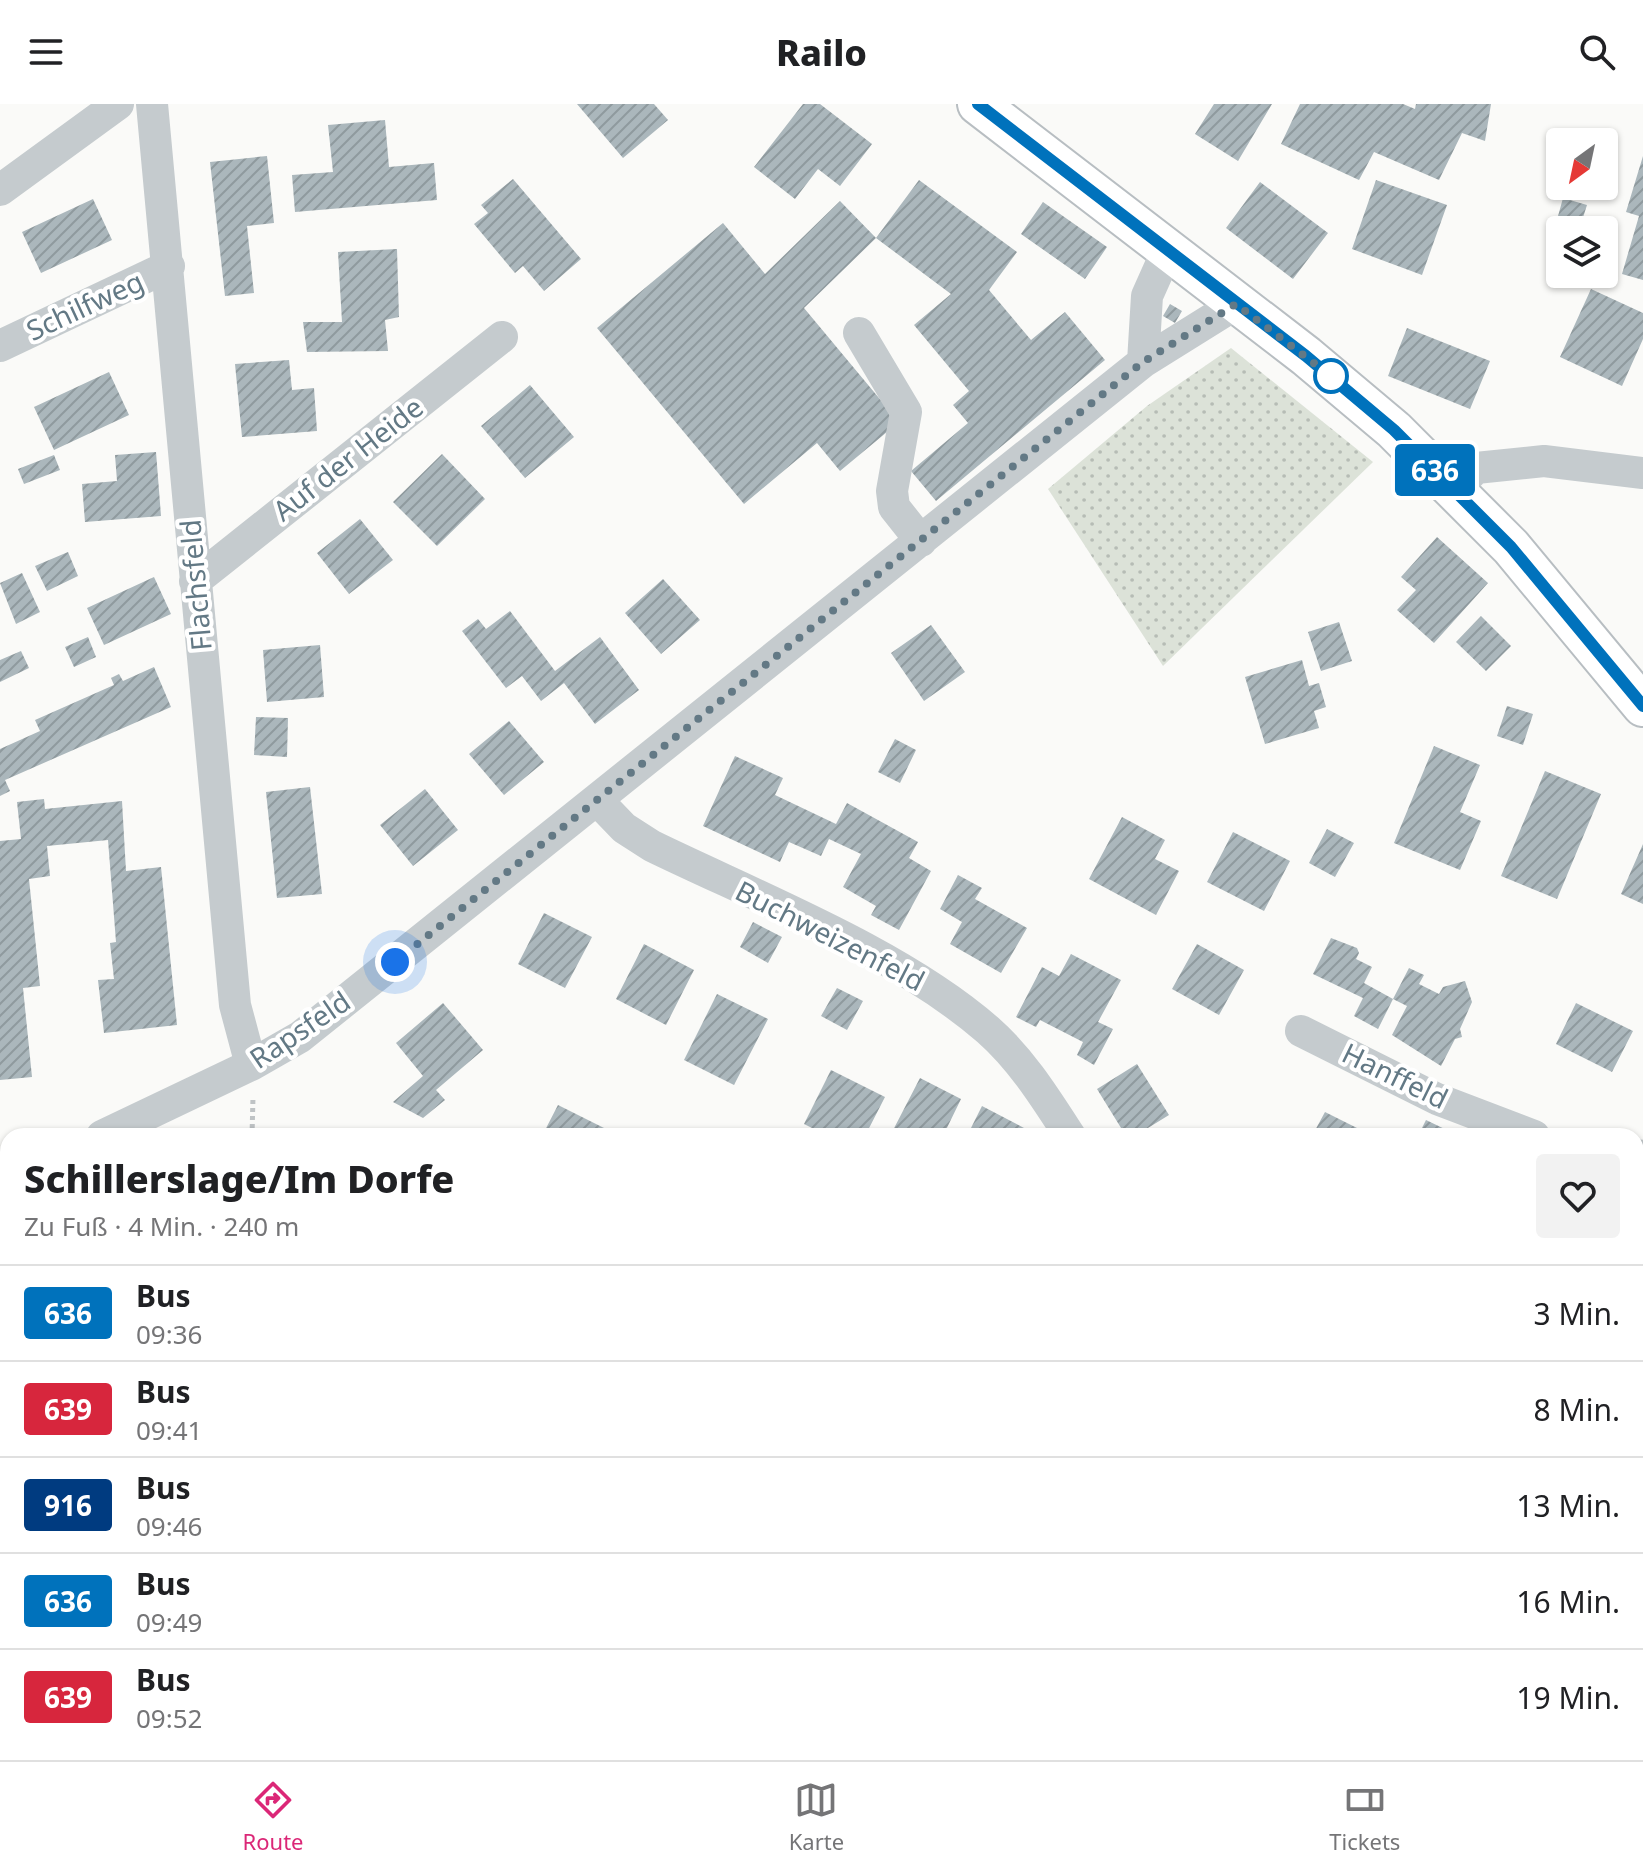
<!DOCTYPE html>
<html lang="de">
<head>
<meta charset="utf-8">
<style>
	body { margin:0; font-family:"Noto Sans",sans-serif; background:#f2f2f2; color:#202124; height:100vh; display:flex; flex-direction:column; font-size:30px; white-space:nowrap }
	* { box-sizing:border-box; margin:0 }
	p { font-size:26px; color:#757577 }
	.icon { flex:none; width:44px; height:44px; fill:none; stroke:currentColor; stroke-width:2; stroke-linecap:round; stroke-linejoin:round }
	.map { position:relative; flex:1; overflow:hidden }
	.details { position:absolute; left:0px; top:1024px; width:1644px; height:632px; display:flex; flex-direction:column; background:#fff; border-radius:24px 24px 0 0; box-shadow:0 2px 6px #0004 }
	.details>* { flex:none }
	.badge { padding:0 16px; border-radius:6px; font-size:28px; line-height:52px }
	.needle { width:52px; rotate:213deg }
	.controls { position:absolute; left:1546px; top:24px; display:grid; gap:16px }
	.controls a { display:grid; place-items:center; width:72px; height:72px; border-radius:8px; background:#fff; box-shadow:0 2px 6px #0004; font-size:40px }
	.you { position:absolute; width:40px; height:40px; margin:-20px; border:6px solid #fff; border-radius:50%; background:#1a73e8; box-shadow:0 0 0 12px #1a73e833 }
	.map>.badge { position:absolute; translate:-50% -50%; box-shadow:0 0 0 4px #fff }
	.round { display:grid; place-items:center; flex:none; width:84px; height:84px; border-radius:8px; background:#f2f2f2 }
	.overview { display:flex; align-items:center; justify-content:space-between; height:136px; padding:0 24px }
	h1 { font-size:38px; font-weight:800; line-height:60px }
	ul { padding:0; list-style:none }
	li { display:flex; align-items:center; gap:24px; height:96px; padding:0 24px; border-top:2px solid #e0e0e0 }
	li div { flex:1 }
	li b { display:block; font-size:30px }
	li em { font-style:normal }
	li .badge { min-width:88px; font-weight:700; text-align:center }
	header { display:flex; justify-content:space-between; align-items:center; height:104px; padding:0 24px; background:#fff; font-size:36px; font-weight:800 }
	.tab-bar { display:flex; justify-content:space-around; align-items:center; height:112px; border-top:2px solid #e0e0e0; background:#fff; font-size:22px; color:#757577 }
	.tab-bar a { display:grid; justify-items:center; gap:4px }
	.tab-bar .selected { color:#db2777 }
	.map>svg:first-child { display:block }
	.grass { fill:url(#grass-dots) }
	.building { fill:url(#building-hatch) }
	.lines { fill:none; stroke-linecap:round; stroke-linejoin:round }
	.major-casing { stroke:#b8bec2; stroke-width:44 }
	.path { stroke:#bfc3c5; stroke-width:5; stroke-dasharray:4 4; stroke-linecap:butt }
	.minor { stroke:#c5cbce; stroke-width:32 }
	.major { stroke:#fff; stroke-width:40 }
	.line-casing { stroke:#fff; stroke-width:18 }
	.line { stroke:#0072bc; stroke-width:12 }
	.walk { stroke:#637985; stroke-width:8; stroke-dasharray:0 14.4 }
	.stop-dot { fill:#fff; stroke:#0072bc; stroke-width:4 }
	.labels { text-anchor:middle; stroke-width:8; stroke-linejoin:round; paint-order:stroke }
	.street-label { font-size:28px; fill:#637985; stroke:#fff }
</style>
</head>
<body>
<header><svg class="icon" aria-label="menu" viewBox="0 0 24 24"><path d="M4 6h16M4 12h16M4 18h16"/></svg>Railo<svg class="icon" aria-label="search" viewBox="0 0 24 24"><circle cx="10" cy="10" r="6"/><path d="M15 15l6 6"/></svg></header>
<div class="map">
<svg width="1643" height="1656" viewBox="0 0 1643 1656">
	<defs>
		<pattern id="grass-dots" width="8" height="8" patternUnits="userSpaceOnUse" patternTransform="scale(2)"><rect width="8" height="8" fill="#dce2d8"/><path d="M2 2h.1M6 6h.1" fill="none" stroke="#b6bcb5" stroke-width="1.8" stroke-linecap="round"/></pattern>
		<pattern id="building-hatch" width="6" height="6" patternUnits="userSpaceOnUse" patternTransform="scale(2)"><rect width="6" height="6" fill="#abb7bc"/><path d="M-1 1l2-2M0 6l6-6M5 7l2-2" fill="none" stroke="#8f9a9e"/></pattern>
	</defs>
	<rect width="100%" height="100%" fill="#fafaf8"/>
	<path class="grass" d="M1231,244l142,114 -210,204 -115,-177 99,-83z"/>
	<path class="building" d="M577,0h77l14,16 -45,38z
		M803,0h17l52,40 -32,42 -22,-17 -23,30 -41,-32z
		M1214,0h58l-34,57 -43,-27z
		M1300,0h103l12,5 1,-5h75l-6,37 -23,-8 -23,47 -65,-28 -15,28 -78,-36z
		M385,16l4,47 45,-4 3,37 -142,12 -3,-37 41,-3 -5,-47z
		M267,52l7,67 -27,3 7,67 -29,3 -15,-134z
		M1643,52v124l-21,-6 17,-58 -13,-4z
		M513,75l68,80 -37,32 -21,-25 -8,7 -41,-49 14,-11 -7,-8z
		M919,76l98,72 -28,38 42,50 34,-28 40,48 -169,141 -25,-30 57,-48 -15,-18 16,-14 -55,-66 37,-31 -75,-56z
		M1376,76l71,25 -25,70 -70,-26z
		M1260,78l68,51 -35,46 -67,-51z
		M1563,94l24,7 -8,25 -24,-3z
		M93,95l19,41 -71,33 -19,-41z
		M840,97l36,37 -72,70 95,114 -59,49 -23,-28 -73,61 -147,-176 126,-105 42,51z
		M1043,98l64,45 -22,32 -64,-45z
		M397,145l2,68 -14,3 3,31 -81,1 -4,-30h39l-4,-70z
		M1591,185l52,24v26l-21,47 -62,-29z
		M1170,200l12,7 -7,12 -12,-7z
		M1407,224l83,33 -20,48 -82,-33z
		M289,256l3,30 22,-2 3,43 -75,6 -7,-73z
		M109,268l20,43 -75,35 -20,-43z
		M530,281l44,52 -49,41 -44,-52z
		M156,348l5,64 -76,6 -3,-38 35,-3 -2,-26z
		M442,350l43,45 -48,47 -44,-44z
		M54,351l6,15 -36,14 -6,-15z
		M360,415l33,41 -44,34 -32,-41z
		M1437,433l51,46 -54,60 -37,-33 19,-20 -15,-13z
		M68,448l10,24 -31,15 -12,-25z
		M22,469l18,39 -24,12 -16,-41z
		M154,473l17,37 -67,31 -17,-37z
		M663,475l37,41 -39,34 -36,-41z
		M510,507l45,60 45,-34 39,53 -44,34 -31,-41 -23,18 -19,-25 -16,12 -44,-57 16,-12 8,10z
		M1481,512l30,30 -25,25 -30,-29z
		M1339,518l13,39 -31,10 -13,-39z
		M931,521l34,47 -41,29 -33,-48z
		M88,533l8,20 -22,10 -9,-20z
		M320,541l4,52 -57,5 -4,-52z
		M21,547l8,17 -29,14v-22z
		M1302,556l7,26 10,-3 7,24 -12,4 5,17 -54,16 -20,-67z
		M154,563l17,40 -166,73 5,11 -10,5v-47l40,-18 -5,-11 79,-35 -3,-7 8,-4 4,7z
		M1507,602l26,8 -10,31 -26,-9z
		M256,613l32,1 -1,39 -33,-2z
		M509,617l35,41 -40,33 -35,-41z
		M895,635l21,11 -16,33 -22,-11z
		M1434,642l46,19 -20,47 21,9 -21,49 -66,-27z
		M735,652l48,22 -8,17 61,29 11,-21 71,39 -9,16 22,13 -32,59 -28,-15 5,-9 -33,-19 18,-33 -32,-15 -8,17 -32,-14 -9,20 -77,-36z
		M1545,667l56,23 -44,105 -56,-23z
		M310,683l12,107 -45,4 -11,-106z
		M425,685l33,41 -45,36 -33,-41z
		M44,695l1,10 77,-8 4,70 35,-4 16,158 -73,8 -6,-53 16,-1 -4,-36 6,-1 -8,-102 -61,6 3,30 -21,3 11,107 -17,2 9,89 -32,3v-239l21,-2 -4,-37z
		M1122,713l43,23 -10,19 24,12 -23,44 -67,-36z
		M1327,725l27,14 -19,34 -26,-14z
		M1233,728l57,29 -26,50 -57,-29z
		M1643,740v60l-22,-10z
		M958,771l24,13 -7,11 52,29 -26,45 -51,-29 12,-22 -22,-13z
		M544,809l48,24 -27,51 -47,-24z
		M753,818l29,15 -14,26 -28,-16z
		M1331,834l26,10 2,5 -3,6 16,8 -8,16 29,16 -15,30 -24,-13 9,-18 -50,-24z
		M644,840l50,26 -28,55 -50,-26z
		M1197,840l47,26 -25,45 -47,-26z
		M1071,850l50,26 -23,42 15,7 -19,36 -17,-10 6,-13 -43,-22 -4,7 -20,-10 26,-50 17,9z
		M1409,864l15,7 -5,9 20,10 4,-7 22,-6 7,21 -12,27 2,8 -7,2 -14,27 -49,-31 15,-29 -14,-7z
		M837,884l26,13 -16,29 -26,-14z
		M717,890l51,25 -34,66 -50,-25z
		M443,899l40,47 -47,40 9,10 -22,18 -30,-16 30,-26 -27,-33z
		M1576,899l57,28 -21,41 -56,-28z
		M1137,960l32,51 -34,21h-9l-29,-47z
		M831,966l54,27 -20,39h-37l-24,-12z
		M920,974l41,21 -18,37h-53z
		M558,1001l46,23 -5,8h-57z
		M982,1002l42,22 -4,8h-53z
		M1325,1008l48,24h-61z
		M1426,1016l27,13 -1,3h-34z
		M1643,1199v48l-7,-3v-32z
		M8,1231v98l-3,1 -5,-9v-86z
		M1643,1407v27l-7,-4v-10z
		M1643,1533v48l-7,-3v-30z
		M1643,1597v56l-7,-4v-38z"/>
	<g class="lines">
		<g class="major-casing">
			<path id="major" d="M978,0l328,252 88,74 117,117 132,159"/>
		</g>
		<path class="path" d="M252,1032l1,-39
			M149,1656l2,-8"/>
		<path class="minor" d="M152,0l83,901 16,60
			M0,86l118,-86
			M859,229l47,79 -14,79 2,16 27,34
			M0,242l169,-80
			M1143,258l4,-66 21,-47
			M1455,385l21,-21 68,-7 99,12
			M195,477l307,-244
			M598,697l26,27 28,18c107,52 248,107 336,184 34,30 58,69 82,106
			M1301,927l136,68 97,37
			M102,1032l149,-71 49,-28 843,-675 93,-58
			M1636,1051l7,1
			M0,1079l8,-4
			M1636,1128l7,-14
			M1636,1467l7,4"/>
		<use href="#major" class="major"/>
	</g>
	<g class="lines">
		<g class="line-casing">
			<path id="line" d="M978,0l328,252 88,74 117,117 132,159"/>
		</g>
		<use href="#line" class="line"/>
		<path class="walk" d="M395,858l748,-600 93,-58 95,72"/>
	</g>
	<circle class="stop-dot" cx="1331" cy="272" r="16"/>
	<g class="labels">
		<g class="street-label">
			<text transform="translate(85 202) rotate(-25)" y="10">Schilfweg</text>
			<text transform="translate(348 355) rotate(-38)" y="10">Auf der Heide</text>
			<text transform="translate(196 481) rotate(-95)" y="10">Flachsfeld</text>
			<text transform="translate(830 832) rotate(27)" y="10">Buchweizenfeld</text>
			<text transform="translate(300 926) rotate(-34)" y="10">Rapsfeld</text>
			<text transform="translate(1395 972) rotate(26)" y="10">Hanffeld</text>
		</g>
	</g>
</svg>
<div class="controls">
<a><svg class="needle" viewBox="-14 -14 28 28"><path d="M0-13l5 13h-10z" fill="#e53935"/><path d="M0 13l5-13h-10z" fill="#757577"/></svg></a>
<a><svg class="icon" aria-label="layers" viewBox="0 0 24 24"><path d="M12 4l9 5-9 5-9-5zM3 14l9 5 9-5"/></svg></a>
</div>
<div class="you" style="left:395px;top:858px"></div>
<b class="badge" style="left:1435px;top:366px;background:#0072bc;color:#fff">636</b>
<section class="details">
<div class="overview"><div><h1>Schillerslage/Im Dorfe</h1><p>Zu Fuß · 4 Min. · 240 m</p></div><a class="round"><svg class="icon" aria-label="heart" viewBox="0 0 24 24"><path d="M12 20l-8-8c-3-5 5-10 8-4 3-6 11-1 8 4z"/></svg></a></div>
<ul>
<li><span class="badge" style="background:#0072bc;color:#fff">636</span><div><b>Bus</b><p>09:36</p></div><em>3 Min.</em></li>
<li><span class="badge" style="background:#d7263d;color:#fff">639</span><div><b>Bus</b><p>09:41</p></div><em>8 Min.</em></li>
<li><span class="badge" style="background:#003b80;color:#fff">916</span><div><b>Bus</b><p>09:46</p></div><em>13 Min.</em></li>
<li><span class="badge" style="background:#0072bc;color:#fff">636</span><div><b>Bus</b><p>09:49</p></div><em>16 Min.</em></li>
<li><span class="badge" style="background:#d7263d;color:#fff">639</span><div><b>Bus</b><p>09:52</p></div><em>19 Min.</em></li>
</ul>
</section>
</div>
<nav class="tab-bar">
<a class="selected"><svg class="icon" aria-label="directions" viewBox="0 0 24 24"><path d="M12 3l9 9-9 9-9-9zM9 14v-3h6M13 9l2 2-2 2"/></svg>Route</a>
<a><svg class="icon" aria-label="map" viewBox="0 0 24 24"><path d="M3 6l6-2 6 2 6-2v14l-6 2-6-2-6 2zM9 4v14M15 6v14"/></svg>Karte</a>
<a><svg class="icon" aria-label="tickets" viewBox="0 0 24 24"><path d="M3 7h18v10H3zM15 7v10"/></svg>Tickets</a>
</nav>
</body>
</html>
